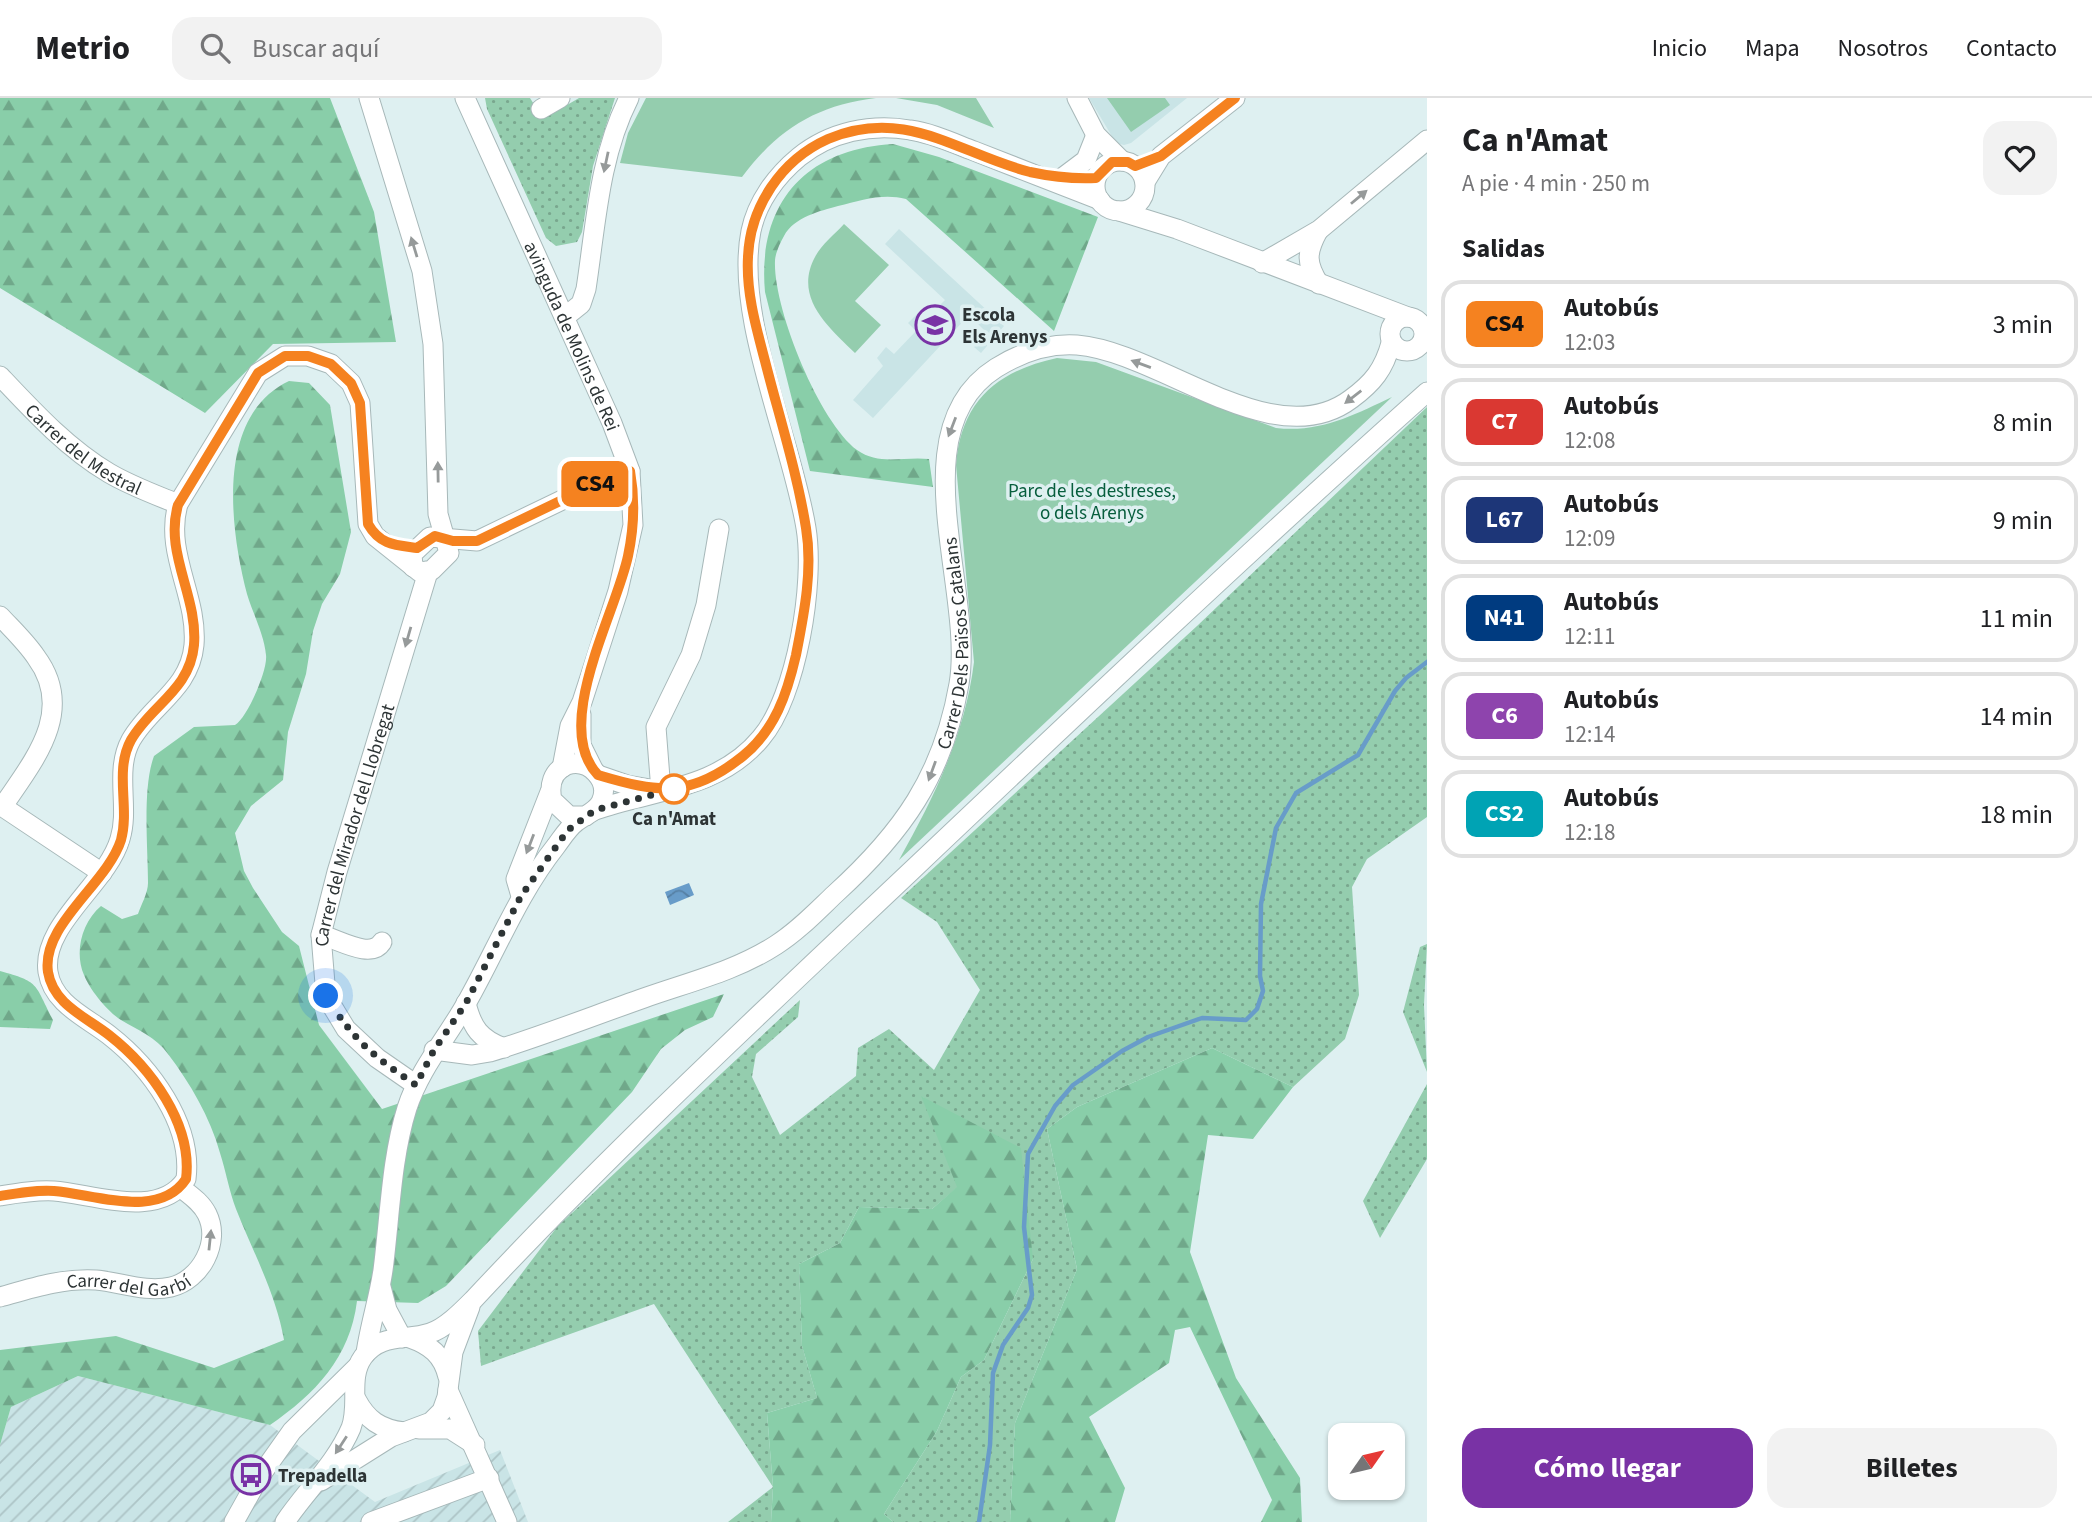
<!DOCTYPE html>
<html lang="es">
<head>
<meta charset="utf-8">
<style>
	body { margin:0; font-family:"Source Sans 3",sans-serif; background:#f2f2f2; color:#202124; height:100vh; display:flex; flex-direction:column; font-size:26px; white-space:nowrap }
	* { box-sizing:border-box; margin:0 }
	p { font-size:23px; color:#757577 }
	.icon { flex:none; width:38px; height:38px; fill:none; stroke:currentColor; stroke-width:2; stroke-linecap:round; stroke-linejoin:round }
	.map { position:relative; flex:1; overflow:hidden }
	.drawer { display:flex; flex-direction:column; background:#fff; width:665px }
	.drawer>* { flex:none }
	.badge { padding:0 14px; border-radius:10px; font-size:24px; line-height:46px }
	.needle { width:46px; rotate:56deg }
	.fabs { position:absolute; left:1328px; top:1325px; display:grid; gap:14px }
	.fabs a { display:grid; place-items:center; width:77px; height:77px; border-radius:14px; background:#fff; box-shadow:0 2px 5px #0004; font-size:35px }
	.you { position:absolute; width:35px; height:35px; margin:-18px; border:5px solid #fff; border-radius:50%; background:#1a73e8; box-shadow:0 0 0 10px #1a73e833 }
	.map>.badge { position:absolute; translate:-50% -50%; box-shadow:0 0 0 4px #fff }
	h2 { padding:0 35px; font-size:26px; line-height:63px }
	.round { display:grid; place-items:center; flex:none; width:74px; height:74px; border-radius:21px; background:#f2f2f2 }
	.head { display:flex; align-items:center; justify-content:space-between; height:119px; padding:0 35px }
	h1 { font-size:33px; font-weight:700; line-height:52px }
	.action { display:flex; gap:14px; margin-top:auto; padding:14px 35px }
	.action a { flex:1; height:80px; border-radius:21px; background:#7932a5; color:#fff; font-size:28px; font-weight:700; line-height:80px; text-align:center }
	.action a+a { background:#f2f2f2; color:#202124 }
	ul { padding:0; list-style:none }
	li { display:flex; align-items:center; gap:21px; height:88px; margin:0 14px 10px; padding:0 21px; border:4px solid #e0e0e0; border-radius:21px }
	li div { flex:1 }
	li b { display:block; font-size:26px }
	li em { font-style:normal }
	li .badge { min-width:77px; font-weight:700; text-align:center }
	header { display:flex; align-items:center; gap:42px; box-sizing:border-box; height:98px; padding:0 35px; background:#fff; border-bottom:2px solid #e0e0e0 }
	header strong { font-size:33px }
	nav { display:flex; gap:38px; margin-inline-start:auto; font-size:24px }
	.search { width:490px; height:63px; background:#f2f2f2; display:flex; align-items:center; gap:18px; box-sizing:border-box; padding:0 24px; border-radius:21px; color:#757577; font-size:26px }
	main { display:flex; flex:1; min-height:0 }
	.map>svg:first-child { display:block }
	.built { fill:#c9e4e6 }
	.industrial { fill:url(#industrial-furrows) }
	.grass { fill:url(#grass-dots) }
	.forest { fill:url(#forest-firs) }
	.park { fill:#94cdae }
	.water { fill:url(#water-waves) }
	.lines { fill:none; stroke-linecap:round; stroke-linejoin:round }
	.stream { stroke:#689cc9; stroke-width:4.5 }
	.minor-casing { stroke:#a7b8b9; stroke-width:21 }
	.minor { stroke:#fff; stroke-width:19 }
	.oneway { fill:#969a9a }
	.line-casing { stroke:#fff; stroke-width:16 }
	.line { stroke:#f58220; stroke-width:10 }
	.walk { stroke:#2d3435; stroke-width:7; stroke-dasharray:0 12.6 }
	.stop-dot { fill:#fff; stroke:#f58220; stroke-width:3.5 }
	.labels { text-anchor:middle; stroke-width:7; stroke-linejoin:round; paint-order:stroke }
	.poi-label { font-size:19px; font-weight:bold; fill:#2d3435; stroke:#def0f1; text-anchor:start }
	.street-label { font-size:19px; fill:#2d3435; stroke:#def0f1 }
	.park-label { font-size:19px; fill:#075e3d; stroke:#def0f1 }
	.stop-label { font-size:19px; font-weight:bold; fill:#2d3435; stroke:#def0f1 }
</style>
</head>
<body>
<header>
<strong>Metrio</strong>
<div class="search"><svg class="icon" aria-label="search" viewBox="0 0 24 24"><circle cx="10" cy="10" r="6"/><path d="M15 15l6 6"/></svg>Buscar aquí</div>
<nav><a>Inicio</a><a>Mapa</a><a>Nosotros</a><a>Contacto</a></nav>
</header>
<main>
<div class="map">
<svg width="1427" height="1424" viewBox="0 0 1427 1424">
	<defs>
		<pattern id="industrial-furrows" width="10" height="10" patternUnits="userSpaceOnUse" patternTransform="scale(1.75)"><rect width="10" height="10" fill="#c9e4e6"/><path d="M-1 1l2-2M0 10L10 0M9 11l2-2" fill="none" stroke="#adc4c6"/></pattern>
		<pattern id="grass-dots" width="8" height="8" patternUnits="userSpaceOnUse" patternTransform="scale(1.75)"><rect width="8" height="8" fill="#94cdae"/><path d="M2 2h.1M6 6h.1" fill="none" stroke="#79a78e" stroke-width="1.8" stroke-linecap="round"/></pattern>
		<pattern id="forest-firs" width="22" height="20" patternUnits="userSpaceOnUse" patternTransform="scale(1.75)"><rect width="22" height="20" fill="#89cea9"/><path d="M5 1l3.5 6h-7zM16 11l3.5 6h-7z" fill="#70a88a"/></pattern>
		<pattern id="water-waves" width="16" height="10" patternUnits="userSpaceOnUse" patternTransform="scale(1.75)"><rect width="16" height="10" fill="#689cc9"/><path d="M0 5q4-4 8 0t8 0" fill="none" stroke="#5680a4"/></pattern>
	</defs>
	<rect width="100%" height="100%" fill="#def0f1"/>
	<path class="built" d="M1089,0h98l-56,45 -7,2 -8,-2z
		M899,131l105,97 -23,27 -7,-6 13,-14 -18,-18 -96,103 -20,-18 30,-34 -6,-8 9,-11 8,7 22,-23 -8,-8 11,-11 8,6 18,-18 -60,-56z"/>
	<path class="industrial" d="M78,1278l192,49 105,77 125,-52 28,72h-528v-77l11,-38z"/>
	<path class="grass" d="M485,0h45l13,21 36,-21h36l-22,68 -11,66 -5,10 -21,4 -10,-8 -59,-129z
		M1427,309v410l-60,42 -15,28 7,108 -14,44 -52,48 -81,-39 -135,59 -30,22 30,140 -62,154 -5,99h-117l-9,-8 53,-83 24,-54 23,-17 49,-101 -110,-162 35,90 -26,22 -73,-2 -19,36 -41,21 3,82 15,52 -50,15 6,74 -2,35h-43l45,-35 -119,-183 -173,62 -3,-35 79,-104 243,-227 -2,17 -42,37 -4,23 28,58 76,-59 2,-28 31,-19 45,41 46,-80 -43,-68 -36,-24 296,-272z
		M1427,846l-3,61 3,67 -24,-60 17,-65z
		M1427,986v75l-47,79 -17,-37z"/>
	<path class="forest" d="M0,0h330l44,114 22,130 -123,2 -68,69 -205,-125z
		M893,46l46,13 159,60 -44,114 -148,-132c-23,-6 -44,1 -68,7 -18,5 -44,11 -54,30 -4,7 -9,18 -9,25 -2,47 44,161 82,189 22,16 47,6 72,9l4,28 -123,-16 -45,-179c-8,-88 40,-143 128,-148z
		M289,283l20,2 21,22 21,127 -11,42 -18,30 -9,27 -7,43 -18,58 -5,48 -32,26 -16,27 9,38 9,17 29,44 17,14 20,79 63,84 342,-115 -11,23 -28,13 -24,19 -29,43 -186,194 -28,17 -61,-2c-7,57 -42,93 -87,124l-192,-49 -67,31 -11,38v-95l116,-14 98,32 70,-28c-8,-46 -31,-88 -48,-131 -7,-19 -10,-37 -16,-56 -10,-36 -30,-70 -52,-99 -12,-17 -30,-24 -47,-34 -14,-9 -31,-30 -37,-45 -10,-23 -2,-53 17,-69l21,13 16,-5c3,-9 10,-21 10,-31 0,-35 -6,-95 6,-127l40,-29 41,-2c12,-7 33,-55 31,-70 -2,-21 -13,-41 -19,-61 -17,-65 -32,-178 42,-213z
		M0,873c40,11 34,12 53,49l-3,9 -50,-2z
		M1212,950l81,39 -40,52 -45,-4 -18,117 46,126 64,100 2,44h-41l11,-22 -82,-173 -15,3 -6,33 -80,54 36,71 -10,34h-105l5,-99 62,-154 -30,-140 30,-22z
		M921,998l100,52 12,111 -49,101 -23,17 -24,54 -53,83 9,8h-122l2,-35 -6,-74 50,-15 -15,-52 -3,-82 41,-21 19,-36 73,2 25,-22z"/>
	<path class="park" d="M646,0h230c-59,7 -98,31 -134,79l-122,-14 8,-30z
		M896,0h80l18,30 -57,-23z
		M1107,0h58l5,7 -39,27z
		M844,126l45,41 -34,36 26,24 -26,28c-26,-26 -62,-55 -40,-96 6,-12 20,-23 29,-33z
		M1057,260l39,4 180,66c44,5 78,-13 116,-31l-493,463c35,-63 66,-125 75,-198l-18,-197c5,-64 41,-94 101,-107z"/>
	<path class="water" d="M689,785l5,12 -24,10 -5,-13z"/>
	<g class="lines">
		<path class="stream" d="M979,1424l11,-77 3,-72 10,-28 25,-37 4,-13 -8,-68 4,-73 27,-48 18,-21 49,-34 26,-14 54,-19 44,2 11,-11 6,-18 -3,-15 1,-72 15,-76 20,-35 62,-38 37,-64 11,-13 21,-16"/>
		<g class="minor-casing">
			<g id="minor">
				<path id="s1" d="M465,0l147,325 18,48 3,54 -15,66 -36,111 -12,24 -8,42"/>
				<path d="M1077,0l19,37 26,26"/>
				<path d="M541,11l19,-11"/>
				<circle cx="1120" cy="88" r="25"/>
				<path d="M1062,80l24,-18 10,-25"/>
				<path d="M1145,84l16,-26 74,-58"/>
				<path d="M1119,113l58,18 231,88"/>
				<path d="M1318,133c-12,22 -12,32 1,53"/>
				<path d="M1262,165l57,-33 108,-90"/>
				<path d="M566,218l15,-12 5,-15c10,-65 13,-132 43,-191"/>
				<circle cx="1407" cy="236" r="17"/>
				<path id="s2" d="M0,278c33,35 67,72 109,97 22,13 47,22 69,31"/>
				<path d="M413,469l-1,-13 18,-17 47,4 135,-65 18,-5"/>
				<path d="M0,518c12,13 26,26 36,41 40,54 -2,103 -33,149"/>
				<path d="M581,616v31l12,24"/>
				<path d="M598,677l29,10 29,5"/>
				<path d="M661,693l-5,-64 35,-72 15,-50 13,-76"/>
				<path d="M0,707l102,68"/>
				<path d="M595,712c58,-20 124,-21 166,-72 36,-42 54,-156 45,-210 -14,-87 -72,-212 -55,-297 6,-29 25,-55 48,-74 31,-25 72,-34 111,-27 22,3 43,13 64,21 42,16 84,33 126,49"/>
				<path d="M521,798l-5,-17 34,-87"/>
				<path d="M321,837c17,4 50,25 61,7"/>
				<path d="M466,905c6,25 14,36 38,45"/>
				<path id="s3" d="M434,952l38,5 18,-3c52,-16 103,-36 154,-54 45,-16 92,-27 132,-53 22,-14 40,-33 59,-51 67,-61 108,-118 124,-210 16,-94 -61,-254 37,-316 24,-15 52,-25 81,-23 84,7 197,112 274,54 22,-16 33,-30 40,-56"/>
				<path id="s4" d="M416,987l-39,-27 -31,-29 -20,-33 -5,-61 16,-63 91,-300"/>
				<path d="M0,1098c18,-3 35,-6 54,-5 39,3 106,29 132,-12 7,-55 -36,-112 -77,-144 -23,-18 -56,-31 -61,-63 -7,-47 59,-88 72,-133 10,-32 -6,-68 11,-99 20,-35 59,-51 63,-95 4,-49 -30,-92 -16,-141l80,-131 27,-17h23l23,8 20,19 9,20 8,121 7,12 45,36 12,-2 17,-17 -11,-39 -5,-170 -11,-73 -53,-173"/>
				<path d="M381,1189l6,23 15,28"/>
				<path id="s5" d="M0,1199c32,-9 62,-19 96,-17 24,2 50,13 75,7 30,-7 50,-45 36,-73 -6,-12 -17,-19 -27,-27"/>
				<path d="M410,1240c20,7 33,17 38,39"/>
				<path d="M366,1255c4,-28 13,-55 17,-83 7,-53 8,-111 24,-162 13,-40 40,-70 60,-106 30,-53 51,-108 89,-156 6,-8 12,-18 20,-24 9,-7 20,-10 25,-20 10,-21 -12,-44 -34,-37 -15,6 -18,21 -15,35l17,16h17"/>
				<path d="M448,1292l59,132"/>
				<path d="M356,1301c11,21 24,30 48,33"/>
				<path d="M419,1331h31l25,16"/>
				<path d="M321,1383l70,-44 40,-15 11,-11 5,-14 6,-45 17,-45"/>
				<path d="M234,1424l24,-43 34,-48 65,-64"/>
				<path d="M285,1424c21,-31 51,-59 66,-94 9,-24 -3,-50 12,-71 17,-24 43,-16 67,-24 16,-5 33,-23 45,-35 138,-148 287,-286 434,-425 171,-162 342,-324 518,-481"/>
				<path d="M371,1424l118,-44"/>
			</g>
		</g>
		<use href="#minor" class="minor"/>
	</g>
	<defs><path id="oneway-solid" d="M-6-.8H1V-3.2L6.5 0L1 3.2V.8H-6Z" transform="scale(1.75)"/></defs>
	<g class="oneway">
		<use href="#oneway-solid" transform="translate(606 64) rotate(102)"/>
		<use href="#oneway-solid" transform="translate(1359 99) rotate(-40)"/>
		<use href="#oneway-solid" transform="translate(414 149) rotate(-107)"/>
		<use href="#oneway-solid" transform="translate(1141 266) rotate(-160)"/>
		<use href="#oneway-solid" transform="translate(1353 299) rotate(142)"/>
		<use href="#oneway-solid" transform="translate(952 329) rotate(111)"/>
		<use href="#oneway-solid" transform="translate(438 374) rotate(-91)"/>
		<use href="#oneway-solid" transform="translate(408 539) rotate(106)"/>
		<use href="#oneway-solid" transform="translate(932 673) rotate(110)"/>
		<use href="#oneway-solid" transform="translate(530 746) rotate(111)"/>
		<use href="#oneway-solid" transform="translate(210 1142) rotate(-84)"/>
		<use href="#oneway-solid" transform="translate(341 1347) rotate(123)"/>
	</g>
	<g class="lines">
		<g class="line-casing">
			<path id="line" d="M0,1098c18,-3 35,-6 54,-5 40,3 105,29 132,-12 7,-55 -36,-112 -77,-144 -23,-18 -56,-31 -61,-63 -7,-47 59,-88 73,-132 9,-33 -7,-69 10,-100 20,-35 59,-50 63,-95 4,-49 -30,-92 -16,-140l80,-132 27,-17h23l23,8 20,19 9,20 8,121c12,21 27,21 49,24l18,-12 18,5h24l135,-65 18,-5c5,28 4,57 -2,85 -12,57 -77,170 -30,219 60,18 93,23 145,-19 32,-26 44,-62 53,-101 8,-41 17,-85 10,-127 -9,-56 -27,-112 -41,-167 -9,-34 -19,-69 -17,-104 2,-50 33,-97 80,-118 78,-33 131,15 202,33 23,5 44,7 66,6l16,-16h16l7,4 26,-10 74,-58"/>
		</g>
		<use href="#line" class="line"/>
		<path class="walk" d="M326,898c28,45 47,60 90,89l18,-35 32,-47 55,-107 47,-66 27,-20 79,-21"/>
	</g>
	<defs>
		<g id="school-ring" transform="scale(2.0125)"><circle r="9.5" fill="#def0f1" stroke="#7932a5" stroke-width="1.5"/><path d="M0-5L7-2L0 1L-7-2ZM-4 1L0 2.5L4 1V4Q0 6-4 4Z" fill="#7932a5"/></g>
		<g id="bus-ring" transform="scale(2.0125)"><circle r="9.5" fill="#def0f1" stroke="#7932a5" stroke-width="1.5"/><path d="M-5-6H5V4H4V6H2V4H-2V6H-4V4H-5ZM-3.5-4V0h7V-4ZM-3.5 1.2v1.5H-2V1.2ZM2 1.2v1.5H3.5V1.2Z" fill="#7932a5"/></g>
	</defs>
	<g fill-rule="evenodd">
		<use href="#school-ring" x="935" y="227"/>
		<use href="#bus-ring" x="251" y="1377"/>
	</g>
	<circle class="stop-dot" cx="674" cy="691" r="14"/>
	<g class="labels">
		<g class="poi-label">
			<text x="962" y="223">Escola<tspan x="962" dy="22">Els Arenys</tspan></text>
			<text x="278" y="1384">Trepadella</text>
		</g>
		<g class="street-label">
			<text dy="7" stroke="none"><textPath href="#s1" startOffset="261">avinguda de Molins de Rei</textPath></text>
			<text dy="7" stroke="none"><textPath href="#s2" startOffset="112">Carrer del Mestral</textPath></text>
			<text dy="7" stroke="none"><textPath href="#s3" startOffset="730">Carrer Dels Països Catalans</textPath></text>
			<text dy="7" stroke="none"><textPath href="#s4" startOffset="304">Carrer del Mirador del Llobregat</textPath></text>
			<text dy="7" stroke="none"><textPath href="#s5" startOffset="131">Carrer del Garbí</textPath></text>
		</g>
		<g class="park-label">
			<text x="1092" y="399">Parc de les destreses,<tspan x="1092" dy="22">o dels Arenys</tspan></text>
		</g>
		<g class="stop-label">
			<text x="674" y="727">Ca n'Amat</text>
		</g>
	</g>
</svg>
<div class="fabs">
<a><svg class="needle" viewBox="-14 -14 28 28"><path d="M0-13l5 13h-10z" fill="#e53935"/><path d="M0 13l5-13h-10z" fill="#757577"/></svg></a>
</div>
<div class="you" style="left:326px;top:898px"></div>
<b class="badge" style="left:595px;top:386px;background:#f58220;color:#111">CS4</b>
</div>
<section class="drawer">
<div class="head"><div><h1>Ca n'Amat</h1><p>A pie · 4 min · 250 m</p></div><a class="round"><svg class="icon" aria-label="heart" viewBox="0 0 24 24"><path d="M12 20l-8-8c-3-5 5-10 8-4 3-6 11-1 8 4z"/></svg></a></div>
<h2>Salidas</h2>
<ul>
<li><span class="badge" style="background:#f58220;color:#111">CS4</span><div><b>Autobús</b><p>12:03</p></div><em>3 min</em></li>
<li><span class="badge" style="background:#da3832;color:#fff">C7</span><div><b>Autobús</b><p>12:08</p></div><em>8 min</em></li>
<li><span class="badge" style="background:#1d3678;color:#fff">L67</span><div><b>Autobús</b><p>12:09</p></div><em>9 min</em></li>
<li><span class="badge" style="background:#003b80;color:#fff">N41</span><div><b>Autobús</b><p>12:11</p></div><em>11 min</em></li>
<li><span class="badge" style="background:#8e44ad;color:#fff">C6</span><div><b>Autobús</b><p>12:14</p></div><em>14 min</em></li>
<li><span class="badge" style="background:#00a3b4;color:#fff">CS2</span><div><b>Autobús</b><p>12:18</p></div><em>18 min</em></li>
</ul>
<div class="action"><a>Cómo llegar</a><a>Billetes</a></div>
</section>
</main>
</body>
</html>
